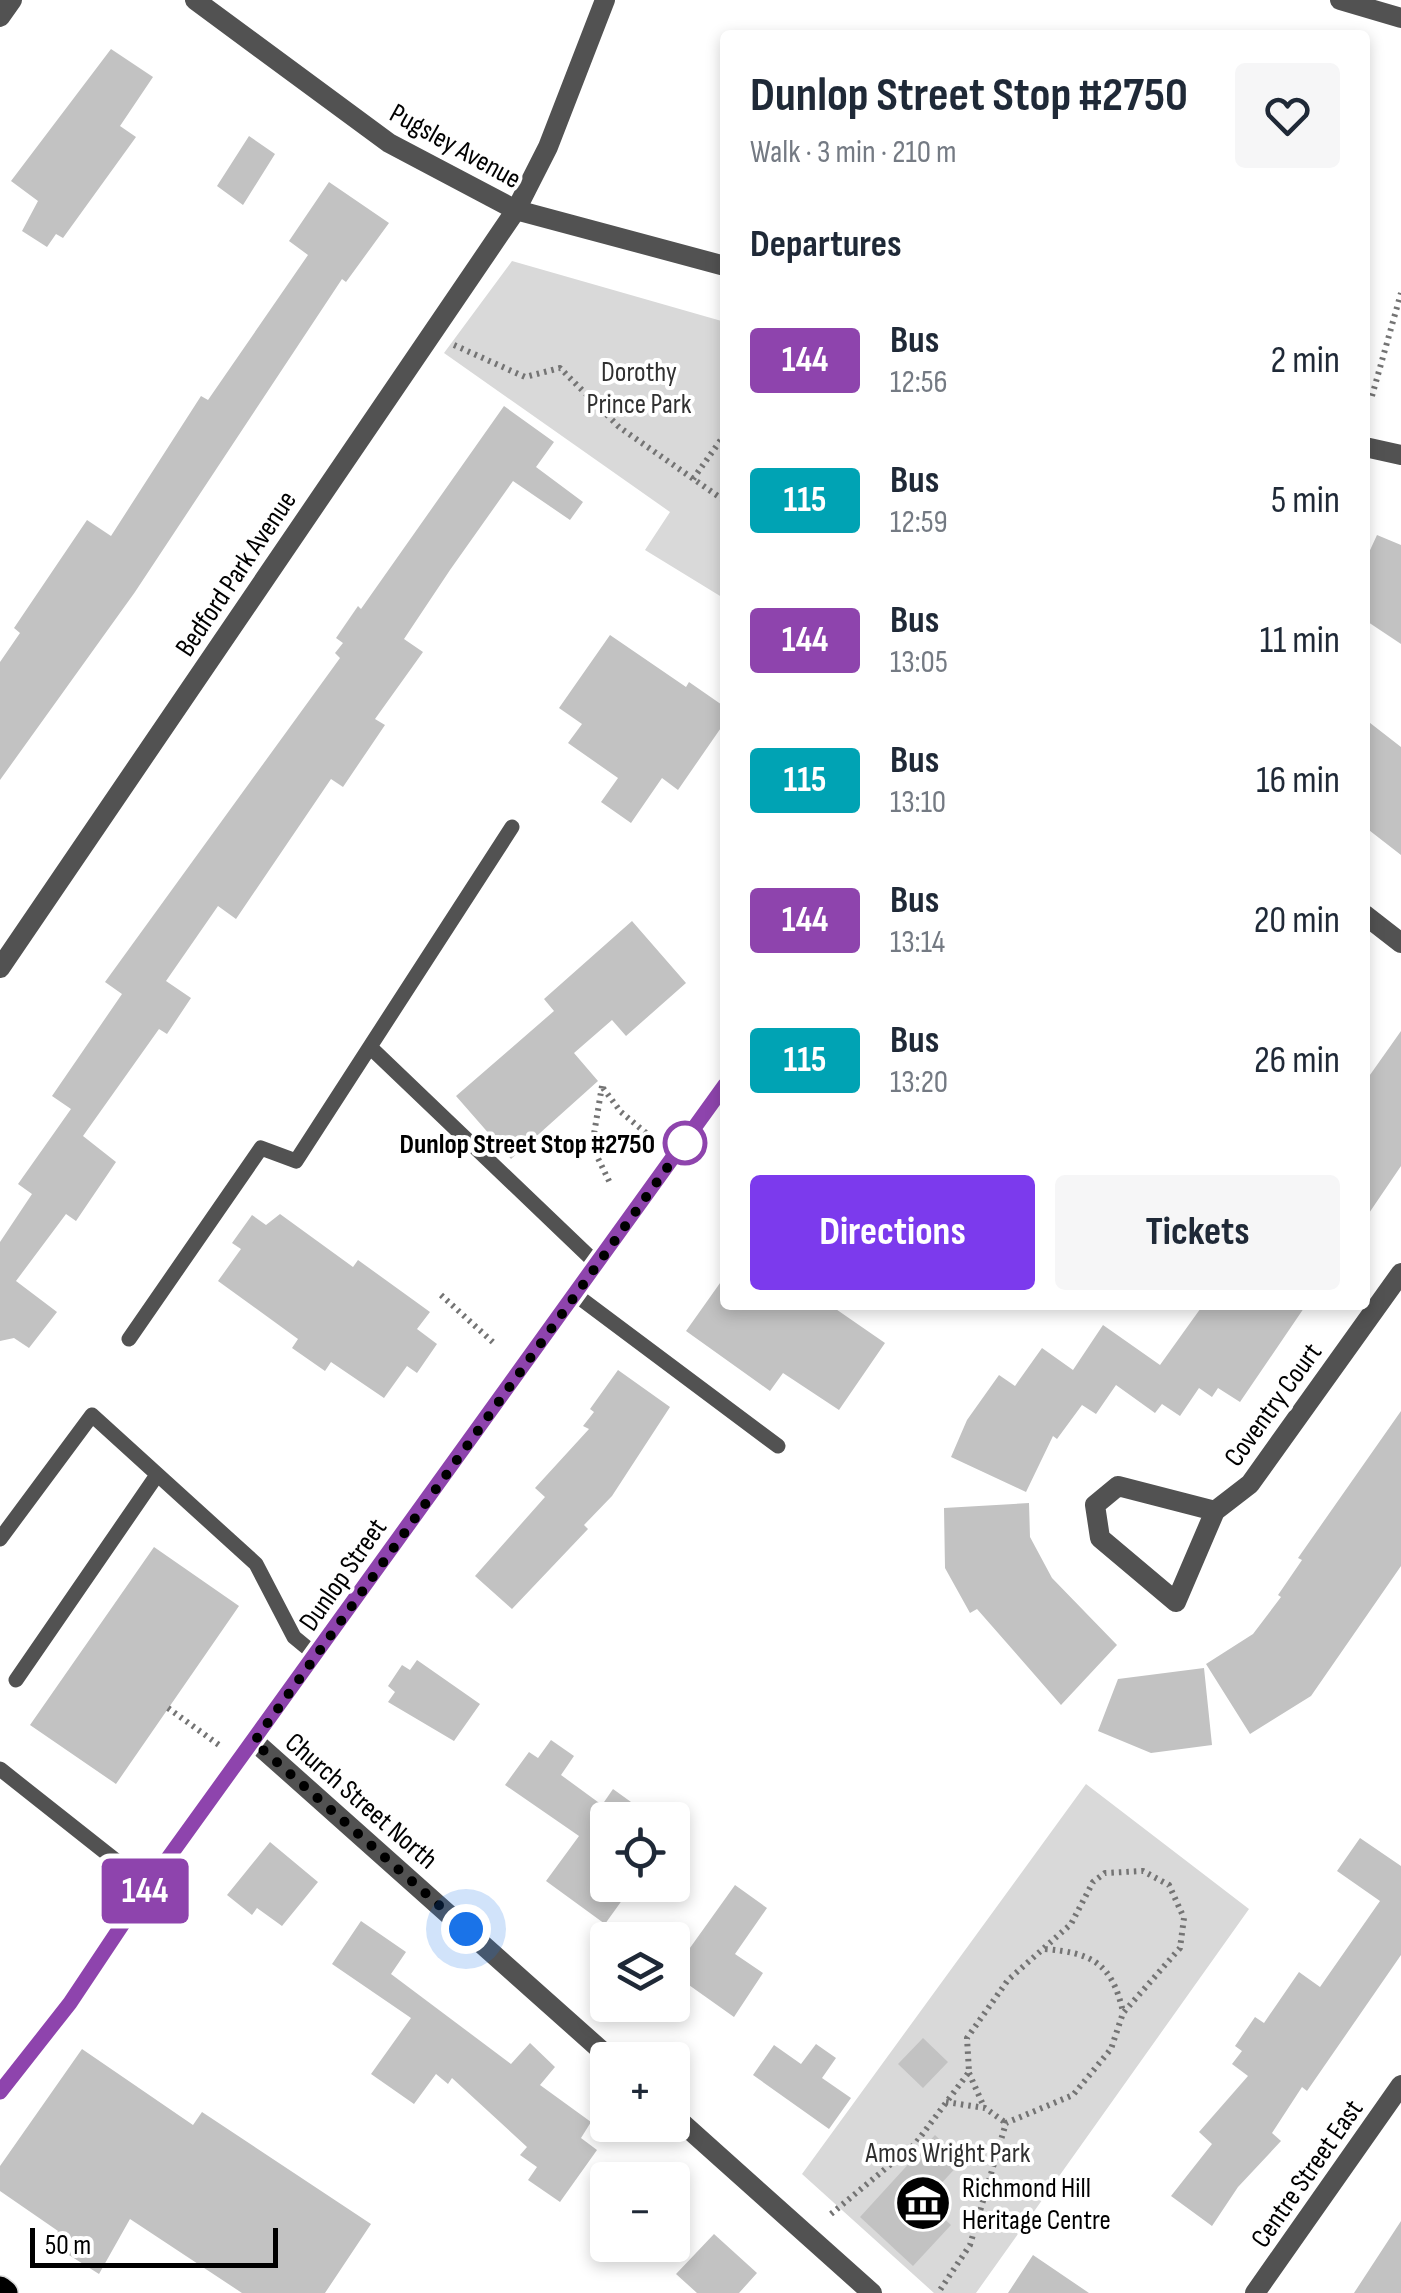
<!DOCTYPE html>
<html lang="en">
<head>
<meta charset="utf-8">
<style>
	body { margin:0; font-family:"Sofia Sans Condensed",sans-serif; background:#f6f6f7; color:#1f2937; height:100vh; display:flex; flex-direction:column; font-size:38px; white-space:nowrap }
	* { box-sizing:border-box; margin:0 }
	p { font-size:32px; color:#747a83 }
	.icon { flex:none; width:55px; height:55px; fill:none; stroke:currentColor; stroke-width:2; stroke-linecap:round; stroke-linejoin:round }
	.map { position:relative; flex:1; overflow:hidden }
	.sheet { position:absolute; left:720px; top:30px; width:650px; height:1280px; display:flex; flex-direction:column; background:#fff; border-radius:10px; box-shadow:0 5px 15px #0003 }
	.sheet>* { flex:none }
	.badge { padding:0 20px; border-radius:8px; font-size:35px; line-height:65px }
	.fabs { position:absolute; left:590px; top:1802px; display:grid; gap:20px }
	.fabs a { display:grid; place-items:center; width:100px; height:100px; border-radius:10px; background:#fff; box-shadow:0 5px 15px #0003; font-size:50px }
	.scale { position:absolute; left:30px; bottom:25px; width:248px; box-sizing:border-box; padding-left:10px; border:5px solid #000; border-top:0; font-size:28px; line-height:35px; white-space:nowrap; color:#000; -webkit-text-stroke:8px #fff; paint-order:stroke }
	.you { position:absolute; width:50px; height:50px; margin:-25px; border:8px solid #fff; border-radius:50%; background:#1a73e8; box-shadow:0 0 0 15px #1a73e833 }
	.map>.badge { position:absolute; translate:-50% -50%; box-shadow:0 0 0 5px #fff }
	h2 { padding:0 30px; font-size:38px; line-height:90px }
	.round { display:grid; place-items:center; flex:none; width:105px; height:105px; border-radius:10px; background:#f6f6f7 }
	.headline { display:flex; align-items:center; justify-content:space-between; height:170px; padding:0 30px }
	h1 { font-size:48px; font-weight:700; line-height:75px }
	.action { display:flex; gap:20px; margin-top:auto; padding:20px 30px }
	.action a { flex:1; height:115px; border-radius:10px; background:#7c3aed; color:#fff; font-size:40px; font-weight:700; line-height:115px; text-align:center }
	.action a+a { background:#f6f6f7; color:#1f2937 }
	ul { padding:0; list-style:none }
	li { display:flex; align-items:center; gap:30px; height:140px; padding:0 30px }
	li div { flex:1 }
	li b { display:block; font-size:38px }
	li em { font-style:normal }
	li .badge { min-width:110px; font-weight:700; text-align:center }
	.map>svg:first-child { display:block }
	.green { fill:#d9d9d9 }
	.building { fill:#c2c2c2 }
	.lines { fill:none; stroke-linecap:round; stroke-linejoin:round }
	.primary-casing { stroke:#dbdbdb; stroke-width:28 }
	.path { stroke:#747474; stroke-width:6; stroke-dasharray:2.5 5; stroke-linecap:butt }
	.service { stroke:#525252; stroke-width:15 }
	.minor { stroke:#525252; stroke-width:20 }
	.tertiary { stroke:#525252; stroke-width:20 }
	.primary { stroke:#000; stroke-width:25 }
	.line-casing { stroke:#fff; stroke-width:22 }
	.line { stroke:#8e44ad; stroke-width:15 }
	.walk { stroke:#000; stroke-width:10; stroke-dasharray:0 18 }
	.stop-dot { fill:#fff; stroke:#8e44ad; stroke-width:5 }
	.labels { text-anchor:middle; stroke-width:8; stroke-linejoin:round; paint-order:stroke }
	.street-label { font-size:28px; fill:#000; stroke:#fff }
	.park-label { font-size:28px; fill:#303030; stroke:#fff }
	.stop-label { font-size:28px; font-weight:bold; fill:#000; stroke:#fff; text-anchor:end }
	.poi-label { font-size:28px; fill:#000; stroke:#fff; text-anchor:start }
</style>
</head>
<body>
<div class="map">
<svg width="1401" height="2293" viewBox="0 0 1401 2293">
	<rect width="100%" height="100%" fill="#fff"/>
	<path class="green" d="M512,261l213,61v277l-80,-49 25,-38 -226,-159z
		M1086,1784l163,125 -273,384h-42l-132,-119z"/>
	<path class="building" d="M111,49l42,28 -33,49 16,11 -73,101 -7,-4 -9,13 -25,-16 16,-30 -27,-20z
		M249,136l26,18 -32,51 -26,-19z
		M329,182l60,41 -43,59 -4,-3 -207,313 -135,188v-118l20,-29 -6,-5 73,-108 24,16 90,-140 7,4 100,-145 -19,-14z
		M504,406l50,36 -18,25 47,35 -13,18 -57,-39 -63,89 -46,69 19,13 -48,67 10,6 -42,62 -12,-8 -95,140 -18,-13 -52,75 25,17 -24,36 -8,-5 -76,107 33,26 -40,59 -10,-7 -50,67 41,31 -28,36 -15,-10 -14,3v-99l32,-48 -14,-10 53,-75 -19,-13 70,-102 -17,-12 235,-324 -5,-5 8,-10 -7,-5 22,-32 3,3z
		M1377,535l24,10v99l-36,-24v-59z
		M610,635l76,52 3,-5 36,25v15l-47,68 -16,-12 -31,45 -30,-21 17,-24 -50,-35 14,-19 -23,-16z
		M1365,719l36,28v108l-36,-28z
		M632,921l54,62 -60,53 -14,-16 -38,33 24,28 -87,78 -55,-63 98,-85 -10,-12z
		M1401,1031v135l-36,53v-137z
		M280,1214l73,53 5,-7 72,52 -13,17 20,15 -20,29 -10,-7 -23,32 -53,-36 -6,9 -33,-23 6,-9 -80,-58 23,-32 -9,-6 20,-28 14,10z
		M725,1276v29h105l55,38 -46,67 -56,-37 -13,18 -84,-60z
		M1203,1305h103l-66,97 -22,-14 -6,9 -13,-9 -19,28 -18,-12 -7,9 -39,-28 -20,29 -14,-9 -25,34 -4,-3 -27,56 -75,-35 16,-37 32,-45 16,11 27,-38 31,22 30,-45 57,40z
		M618,1370l52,37 -58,89 -28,29 4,4 -76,80 -37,-33 70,-79 -10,-9 54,-59 -6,-3 11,-14 -4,-3z
		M1401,1411v155l-90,130 -61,38 -44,-70 47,-30 28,-37 -3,-2 24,-35 -4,-2z
		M1029,1503l1,34 22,41 65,67 -56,60 -84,-96 -7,4 -25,-45 -1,-60z
		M154,1547l85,59 -123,178 -86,-59z
		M417,1660l63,44 -26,37 -66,-39 7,-10 -7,-6 14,-21 8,5z
		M1204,1668l8,77 -61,8 -53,-22 20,-52z
		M551,1740l23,16 -13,19 41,30 11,-16 43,31h-48v65h25l-28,39 -59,-43 33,-45 -74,-51 24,-33 9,6z
		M1360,1838l41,28v89l-94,136 -5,-4 -30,46 9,8 -43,46 -26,39 -41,-30 41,-52 -13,-12 49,-56 -16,-12 10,-13 -7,-5 20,-29 9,6 35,-51 21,15 60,-86 -43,-30z
		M270,1842l48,40 -36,44 -25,-18 -5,7 -25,-20z
		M735,1885l32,23 -32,46 28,19 -29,44 -62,-44z
		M361,1921l45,31 -15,22 120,90 19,-21 25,24 -15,18 51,37 -10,16 16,12 -37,52 -32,-22 9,-13 -17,-12 7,-8 -75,-69 -4,6 -12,-10 -22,30 -43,-30 40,-56 -79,-54z
		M923,2038l25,24 -25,26 -25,-24z
		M816,2044l20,14 -14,20 29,20 -22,31 -76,-54 21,-30 27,19z
		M82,2049l111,76 9,-13 169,112 -46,69h-83l-112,-74 -31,55 -49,-31 8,-12 -58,-40v-25z
		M935,2135l27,26 -37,40 26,24 -38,41 -53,-49z
		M1401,2221v72h-47z
		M714,2234l43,39 -18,20h-42l-21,-19z
		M1033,2255l56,38h-81z"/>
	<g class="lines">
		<g class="primary-casing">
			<path id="primary" d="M0,2289l5,4"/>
		</g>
		<path class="path" d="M454,345l71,32 35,-9 59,59 106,74
			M1372,396l29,-103
			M693,479l32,-45
			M602,1086l-10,60 18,37
			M603,1088l18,24 25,21
			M441,1295l55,50
			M168,1708l51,37
			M1045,1949c47,4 67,14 78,63
			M969,2073l15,34
			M946,2102l39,6 21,15
			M831,2214l84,-70 54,-72 -2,-34 41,-58 63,-56 22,-42 12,-9 38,-2 26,14 15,33 -4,30 -57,65 -12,36 -38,46 -67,28 -36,122 -32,48"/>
		<path class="service" d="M370,1047l228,218
			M576,1295l202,151
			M129,1339l132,-191 35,13 216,-334
			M0,1539l92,-124 164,149 38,73 23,19
			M16,1680l141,-205
			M0,1769l148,117"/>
		<path class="minor" d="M195,0l194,143 127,67 209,56
			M1340,0l61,18
			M1365,447l36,8
			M1365,915l36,28
			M0,968l516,-758 32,-63 57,-147
			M1215,1511l-97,-25 -23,19 5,33 76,64 39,-91 35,-27 151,-211
			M254,1741l358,319
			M0,2092l70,-89 78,-117 577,-801
			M672,2114l200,179
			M1255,2293l146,-208"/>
		<path class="tertiary" d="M0,17l12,-17"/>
		<use href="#primary" class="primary"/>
	</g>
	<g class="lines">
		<g class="line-casing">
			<path id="line" d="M0,2092l70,-89 78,-117 577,-801"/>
		</g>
		<use href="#line" class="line"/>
		<path class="walk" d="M466,1929l-212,-187 431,-599"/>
	</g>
	<defs>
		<g id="museum-disc" transform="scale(2.875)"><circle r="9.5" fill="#000" stroke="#fff"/><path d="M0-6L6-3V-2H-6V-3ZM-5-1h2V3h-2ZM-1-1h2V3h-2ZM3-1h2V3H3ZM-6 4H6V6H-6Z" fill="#fff"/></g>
	</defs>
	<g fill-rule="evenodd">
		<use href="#museum-disc" x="923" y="2203"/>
	</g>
	<circle class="stop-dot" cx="685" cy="1143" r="20"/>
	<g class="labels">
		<g class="street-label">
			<text transform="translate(456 145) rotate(29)" y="10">Pugsley Avenue</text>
			<text transform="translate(235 573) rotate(-56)" y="10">Bedford Park Avenue</text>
			<text transform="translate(1272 1404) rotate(-54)" y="10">Coventry Court</text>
			<text transform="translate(342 1574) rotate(-55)" y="10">Dunlop Street</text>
			<text transform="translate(362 1800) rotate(41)" y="10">Church Street North</text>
			<text transform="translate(1306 2173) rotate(-55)" y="10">Centre Street East</text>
		</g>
		<g class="park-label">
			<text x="639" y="381">Dorothy<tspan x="639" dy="32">Prince Park</tspan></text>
			<text x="948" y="2162">Amos Wright Park</text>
		</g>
		<g class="stop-label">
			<text x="655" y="1153">Dunlop Street Stop #2750</text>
		</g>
		<g class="poi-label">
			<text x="962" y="2197">Richmond Hill<tspan x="962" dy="32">Heritage Centre</tspan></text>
		</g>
	</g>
</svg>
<div class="fabs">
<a><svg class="icon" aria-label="locate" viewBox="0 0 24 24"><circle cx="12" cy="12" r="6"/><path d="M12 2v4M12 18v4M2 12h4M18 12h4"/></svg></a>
<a><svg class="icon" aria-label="layers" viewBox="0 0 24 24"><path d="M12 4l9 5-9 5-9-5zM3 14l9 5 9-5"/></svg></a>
<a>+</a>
<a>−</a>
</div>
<div class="scale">50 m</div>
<div class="you" style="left:466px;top:1929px"></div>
<b class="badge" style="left:145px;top:1891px;background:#8e44ad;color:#fff">144</b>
<section class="sheet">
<div class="headline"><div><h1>Dunlop Street Stop #2750</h1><p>Walk · 3 min · 210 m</p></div><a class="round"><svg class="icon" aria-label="heart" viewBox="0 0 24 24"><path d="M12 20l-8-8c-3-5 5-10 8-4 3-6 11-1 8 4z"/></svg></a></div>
<h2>Departures</h2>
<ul>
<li><span class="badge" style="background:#8e44ad;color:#fff">144</span><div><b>Bus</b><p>12:56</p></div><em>2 min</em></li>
<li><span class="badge" style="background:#00a3b4;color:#fff">115</span><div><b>Bus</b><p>12:59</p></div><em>5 min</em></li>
<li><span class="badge" style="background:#8e44ad;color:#fff">144</span><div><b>Bus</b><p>13:05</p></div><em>11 min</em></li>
<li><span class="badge" style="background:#00a3b4;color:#fff">115</span><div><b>Bus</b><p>13:10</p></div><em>16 min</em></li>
<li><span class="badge" style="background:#8e44ad;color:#fff">144</span><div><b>Bus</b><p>13:14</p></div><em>20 min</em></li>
<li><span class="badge" style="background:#00a3b4;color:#fff">115</span><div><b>Bus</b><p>13:20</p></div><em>26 min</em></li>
</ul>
<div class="action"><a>Directions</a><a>Tickets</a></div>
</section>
</div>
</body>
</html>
